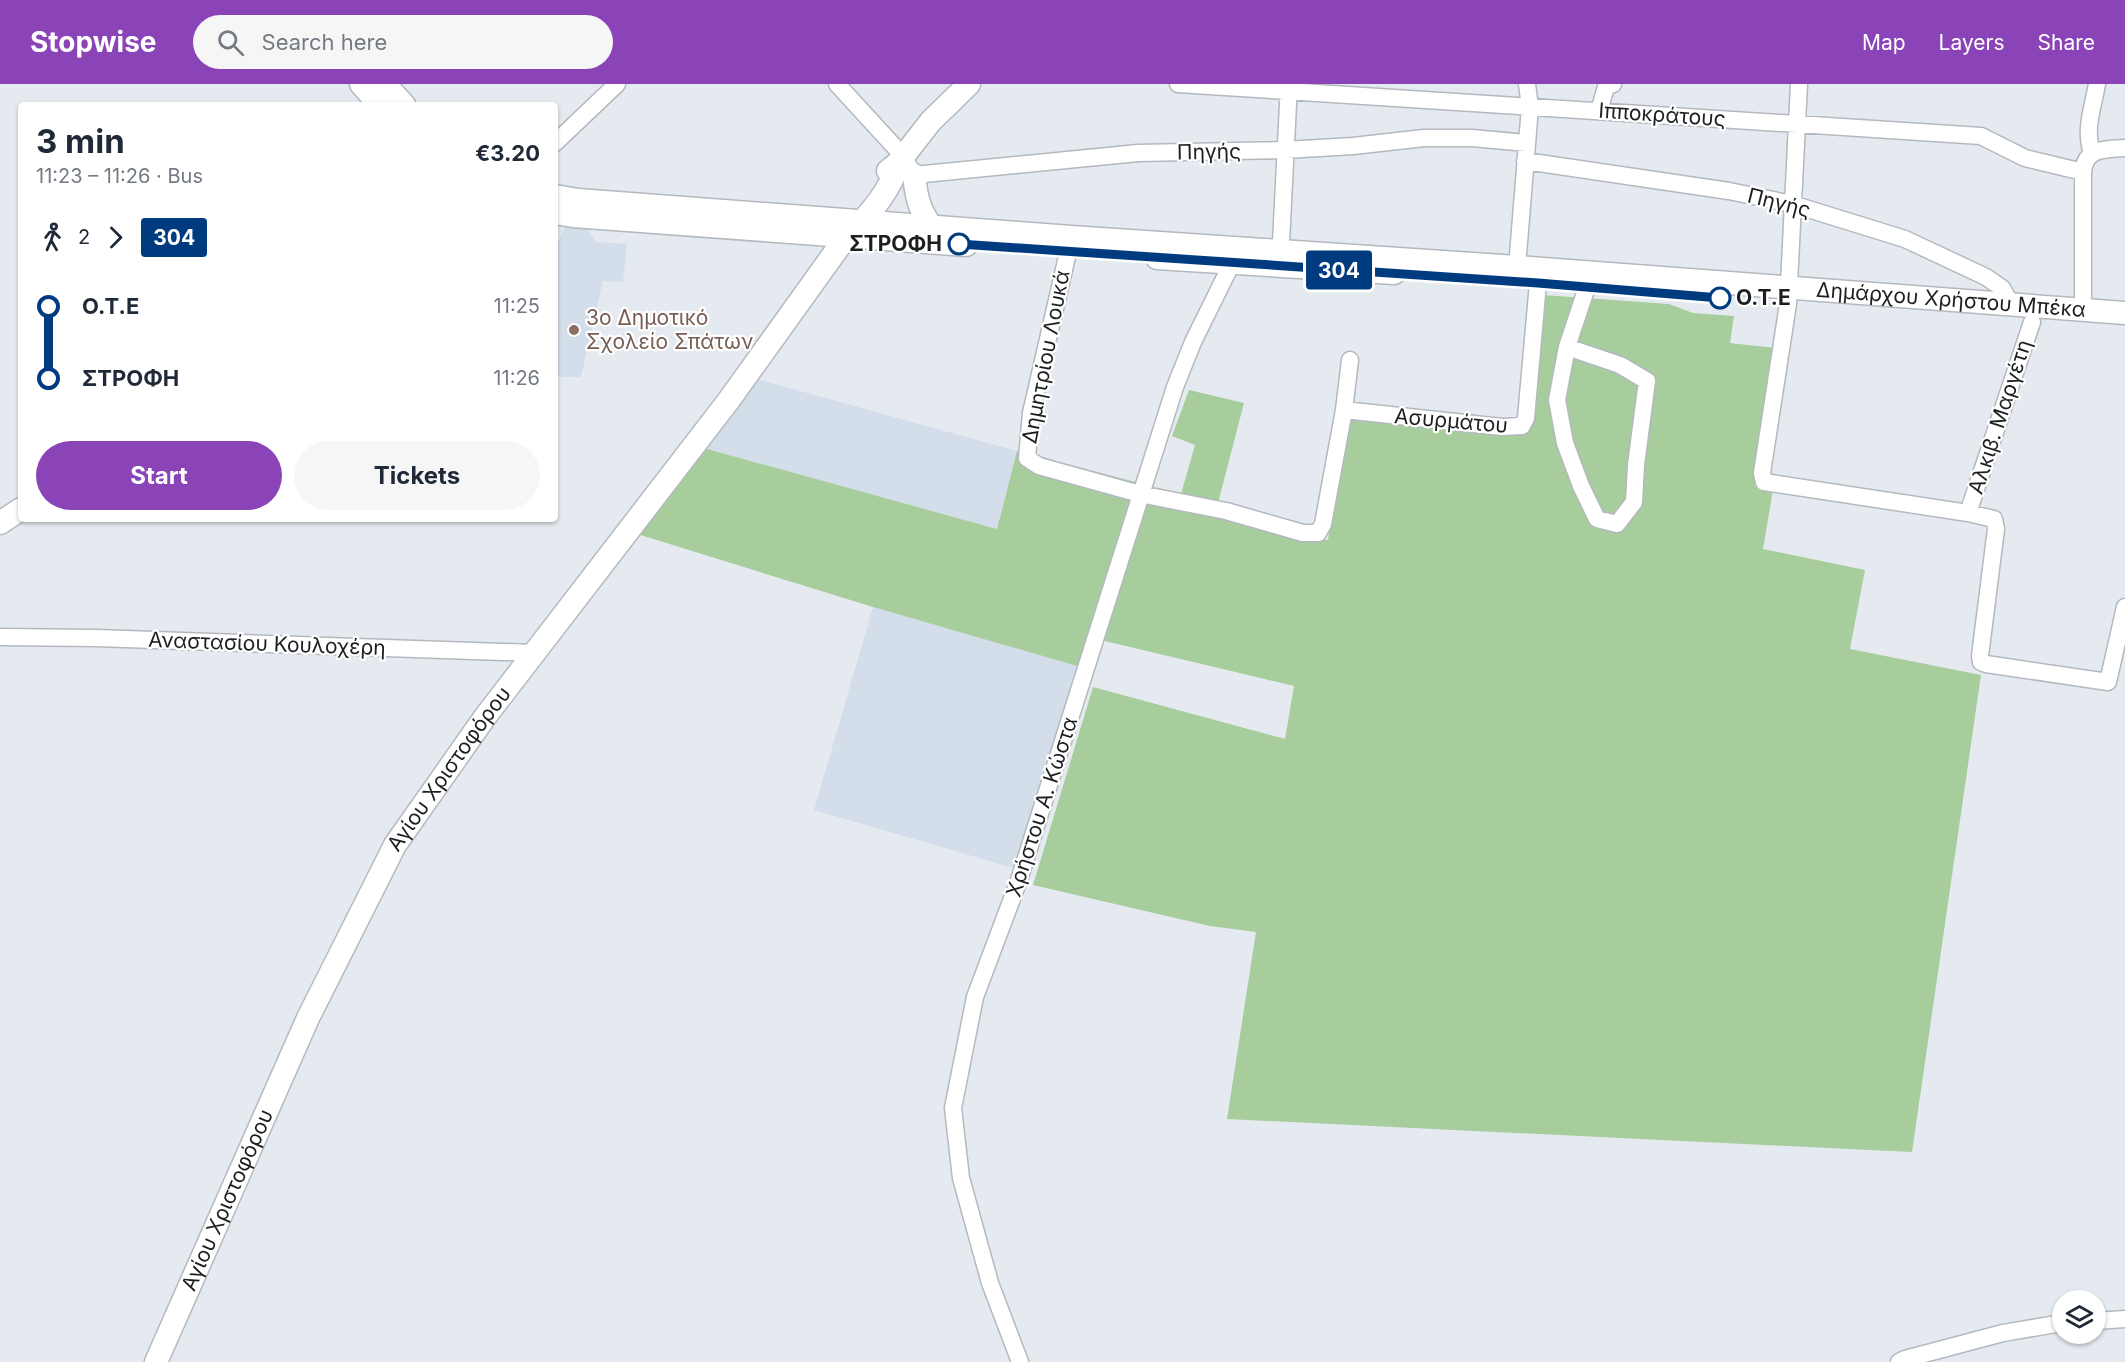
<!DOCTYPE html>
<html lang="en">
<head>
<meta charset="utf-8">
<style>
	body { margin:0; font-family:Inter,sans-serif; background:#f6f6f7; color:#1f2937; height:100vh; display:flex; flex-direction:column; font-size:22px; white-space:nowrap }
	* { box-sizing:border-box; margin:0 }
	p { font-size:20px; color:#747a83 }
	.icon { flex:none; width:33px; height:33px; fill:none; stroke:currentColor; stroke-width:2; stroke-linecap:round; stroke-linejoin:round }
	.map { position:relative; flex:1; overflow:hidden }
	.side { position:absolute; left:18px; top:18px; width:540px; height:420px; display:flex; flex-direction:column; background:#fff; border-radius:6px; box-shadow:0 2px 4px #0004 }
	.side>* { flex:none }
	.badge { padding:0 12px; border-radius:4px; font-size:21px; line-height:39px }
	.controls { position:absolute; left:2052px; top:1206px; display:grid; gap:12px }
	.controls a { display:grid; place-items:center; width:54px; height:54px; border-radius:50%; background:#fff; box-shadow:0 2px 4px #0004; font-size:30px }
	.map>.badge { position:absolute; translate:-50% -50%; box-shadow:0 0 0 3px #fff }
	.legs { display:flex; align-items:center; gap:9px; height:66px; padding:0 18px; font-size:20px }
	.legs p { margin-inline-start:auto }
	.head { display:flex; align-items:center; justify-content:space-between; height:102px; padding:0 18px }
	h1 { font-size:33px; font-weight:700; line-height:45px }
	.primary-button { display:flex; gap:12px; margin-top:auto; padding:12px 18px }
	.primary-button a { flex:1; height:69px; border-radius:36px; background:#8b44b7; color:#fff; font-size:24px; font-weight:700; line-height:69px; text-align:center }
	.primary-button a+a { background:#f6f6f7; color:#1f2937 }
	ul { padding:0 18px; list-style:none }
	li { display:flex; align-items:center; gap:21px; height:72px; font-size:22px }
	li i { display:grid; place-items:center; width:9px; height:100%; margin:0 8px; background:currentColor }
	li i::after { content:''; width:15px; height:15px; margin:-8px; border:4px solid; border-radius:50%; background:#fff }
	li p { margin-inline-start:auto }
	li:first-child i { background:linear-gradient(#0000 50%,currentColor 0) }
	li:last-child i { background:linear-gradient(currentColor 50%,#0000 0) }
	header { display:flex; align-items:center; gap:36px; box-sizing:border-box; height:84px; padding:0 30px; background:#8b44b7; color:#fff }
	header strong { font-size:28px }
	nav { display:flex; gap:33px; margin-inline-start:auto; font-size:21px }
	.search { width:420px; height:54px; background:#f6f6f7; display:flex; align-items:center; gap:15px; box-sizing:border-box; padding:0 21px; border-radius:33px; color:#747a83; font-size:22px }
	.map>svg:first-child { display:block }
	.built { fill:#d3deea }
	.green { fill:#a7cd9c }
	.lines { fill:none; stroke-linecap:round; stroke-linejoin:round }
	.street-casing { stroke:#b3b9be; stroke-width:19 }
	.secondary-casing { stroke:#b3b9be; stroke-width:25 }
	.street { stroke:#fff; stroke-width:16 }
	.secondary { stroke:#fff; stroke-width:22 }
	.line-1-casing { stroke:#fff; stroke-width:14 }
	.line-1 { stroke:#003b80; stroke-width:9 }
	.stop-1-dot { fill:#fff; stroke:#003b80; stroke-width:3 }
	.education-dot { fill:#8d6e63; stroke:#fff; stroke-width:2 }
	.labels { text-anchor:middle; stroke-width:4.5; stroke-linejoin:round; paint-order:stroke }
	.street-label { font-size:21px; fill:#1c1e20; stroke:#fff }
	.stop-label { font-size:21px; font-weight:bold; fill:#1c1e20; stroke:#fff; text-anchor:end }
	.education-label { font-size:21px; fill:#785e54; stroke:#fff; text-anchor:start }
</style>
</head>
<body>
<header>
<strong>Stopwise</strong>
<div class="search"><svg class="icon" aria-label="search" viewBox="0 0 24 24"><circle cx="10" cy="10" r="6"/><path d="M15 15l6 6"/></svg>Search here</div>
<nav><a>Map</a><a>Layers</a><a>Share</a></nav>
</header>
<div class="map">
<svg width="2125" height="1278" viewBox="0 0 2125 1278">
	<rect width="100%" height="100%" fill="#e5eaf0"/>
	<path class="built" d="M566,140l20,3 10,15 31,2 -4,38 -20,-1 -22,96h-26v-137h4z
		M753,294l264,73 -20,78 -297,-82z
		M873,523l204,59 -60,203 -203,-59z"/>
	<path class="green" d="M1543,211l126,9 24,9 41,3 -4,27 46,5 -21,139 18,3 -10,59 102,21 -15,79 131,26 -69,477 -685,-33 29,-187 -46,-6 -177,-41 60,-198 192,52 9,-53 -206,-49 -11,29 -204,-59 -239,-74 66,-86 297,82 20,-78 164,43 14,-49 -23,-9 17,-46 55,13 -26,100 96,24 3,11 11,2 15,-120 186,13z"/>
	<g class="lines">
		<g class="street-casing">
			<path id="street" d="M837,0l66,72 11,19 224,-22 147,-3 68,-4 71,-8h48l55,5
				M1178,0l803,52 44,22 58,14c2,-24 22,-23 42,-24
				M1799,0l-11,220 -26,169 2,9 204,31 26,6 2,10 -16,127 1,6 5,2 122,18 17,-75
				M1599,27l7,-24 7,-3
				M555,59l62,-59
				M2092,69c-8,-23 1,-46 5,-69
				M1525,77l204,30 63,13 113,35 81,38 16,11 5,9 -1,7
				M1068,168l-37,161 -4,45 12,8 101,28 86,17 77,22h15l5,-9 21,-114 6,-50
				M1280,178l9,-178
				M1517,183l13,-160 -3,-23
				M2083,226v-138
				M1567,263l53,18 27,16 -11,84 -2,37 -17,22 -20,-5 -16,-33 -16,-43 -8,-43 10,-53 20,-60
				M1344,326l158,17 20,-1 4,-8 12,-135
				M1968,429l64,-191
				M0,553l96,1 438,15
				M2096,1237l29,-2
				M1020,1278l-30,-79 -29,-105 -8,-70 22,-111 44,-117 156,-493 18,-45 39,-79
				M1899,1278l6,-3 98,-26 59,-10"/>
		</g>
		<g class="secondary-casing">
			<g id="secondary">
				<path d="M361,0l19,21"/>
				<path d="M385,0l19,21"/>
				<path d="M888,87l11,-9 32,-41 38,-37"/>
				<path d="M914,91c2,20 5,35 17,51"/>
				<path id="s1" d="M555,112l23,4 493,37 446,30 608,46"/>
				<path d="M555,129l18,3 393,29"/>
				<path d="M1157,174l237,15"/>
				<path d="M0,439l21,-14"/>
				<path id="s2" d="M156,1278l152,-344 87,-173 90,-128 244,-317 117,-163c23,-21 44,-45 53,-75"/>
			</g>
		</g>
		<use href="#street" class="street"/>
		<use href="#secondary" class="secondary"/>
	</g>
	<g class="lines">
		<g class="line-1-casing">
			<path id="line-1" d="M959,160l579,39 182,15"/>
		</g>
		<use href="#line-1" class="line-1"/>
	</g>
	<g class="stop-1-dot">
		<circle cx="959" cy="160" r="10"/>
		<circle cx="1720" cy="214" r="10"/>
	</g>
	<circle class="education-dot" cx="574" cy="246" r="6"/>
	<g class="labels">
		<g class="street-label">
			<text transform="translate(1662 31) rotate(4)" y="7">Ιπποκράτους</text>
			<text transform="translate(1209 68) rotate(-1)" y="7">Πηγής</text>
			<text transform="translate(1779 119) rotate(14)" y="7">Πηγής</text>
			<text dy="7" stroke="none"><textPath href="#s1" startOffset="1400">Δημάρχου Χρήστου Μπέκα</textPath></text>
			<text transform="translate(1046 273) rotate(-79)" y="7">Δημητρίου Λουκά</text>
			<text transform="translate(2000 333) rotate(-72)" y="7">Αλκιβ. Μαργέτη</text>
			<text transform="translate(1451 337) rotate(5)" y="7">Ασυρμάτου</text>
			<text transform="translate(267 560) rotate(2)" y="7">Αναστασίου Κουλοχέρη</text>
			<text dy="7" stroke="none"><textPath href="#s2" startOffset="663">Αγίου Χριστοφόρου</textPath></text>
			<text transform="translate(1042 723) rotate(-72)" y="7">Χρήστου Α. Κώστα</text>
			<text dy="7" stroke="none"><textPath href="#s2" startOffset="177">Αγίου Χριστοφόρου</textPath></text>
		</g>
		<g class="stop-label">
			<text x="942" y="167">ΣΤΡΟΦΗ</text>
			<text x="1736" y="221" text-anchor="start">Ο.Τ.Ε</text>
		</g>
		<g class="education-label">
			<text x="586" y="241">3ο Δημοτικό<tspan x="586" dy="24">Σχολείο Σπάτων</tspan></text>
		</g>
	</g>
</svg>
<div class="controls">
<a><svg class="icon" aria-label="layers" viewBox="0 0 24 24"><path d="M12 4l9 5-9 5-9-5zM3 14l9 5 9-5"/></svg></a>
</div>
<b class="badge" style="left:1339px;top:186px;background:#003b80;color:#fff">304</b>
<section class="side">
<div class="head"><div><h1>3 min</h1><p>11:23 – 11:26 · Bus</p></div><b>€3.20</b></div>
<div class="legs"><svg class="icon" aria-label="walk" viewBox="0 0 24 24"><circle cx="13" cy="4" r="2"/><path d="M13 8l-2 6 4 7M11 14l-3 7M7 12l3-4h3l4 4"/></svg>2<svg class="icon" aria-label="forward" viewBox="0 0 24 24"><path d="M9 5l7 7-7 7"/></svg><b class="badge" style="background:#003b80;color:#fff">304</b></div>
<ul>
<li><i style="color:#003b80"></i><b>Ο.Τ.Ε</b><p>11:25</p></li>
<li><i style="color:#003b80"></i><b>ΣΤΡΟΦΗ</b><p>11:26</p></li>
</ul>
<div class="primary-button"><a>Start</a><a>Tickets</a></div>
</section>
</div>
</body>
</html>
